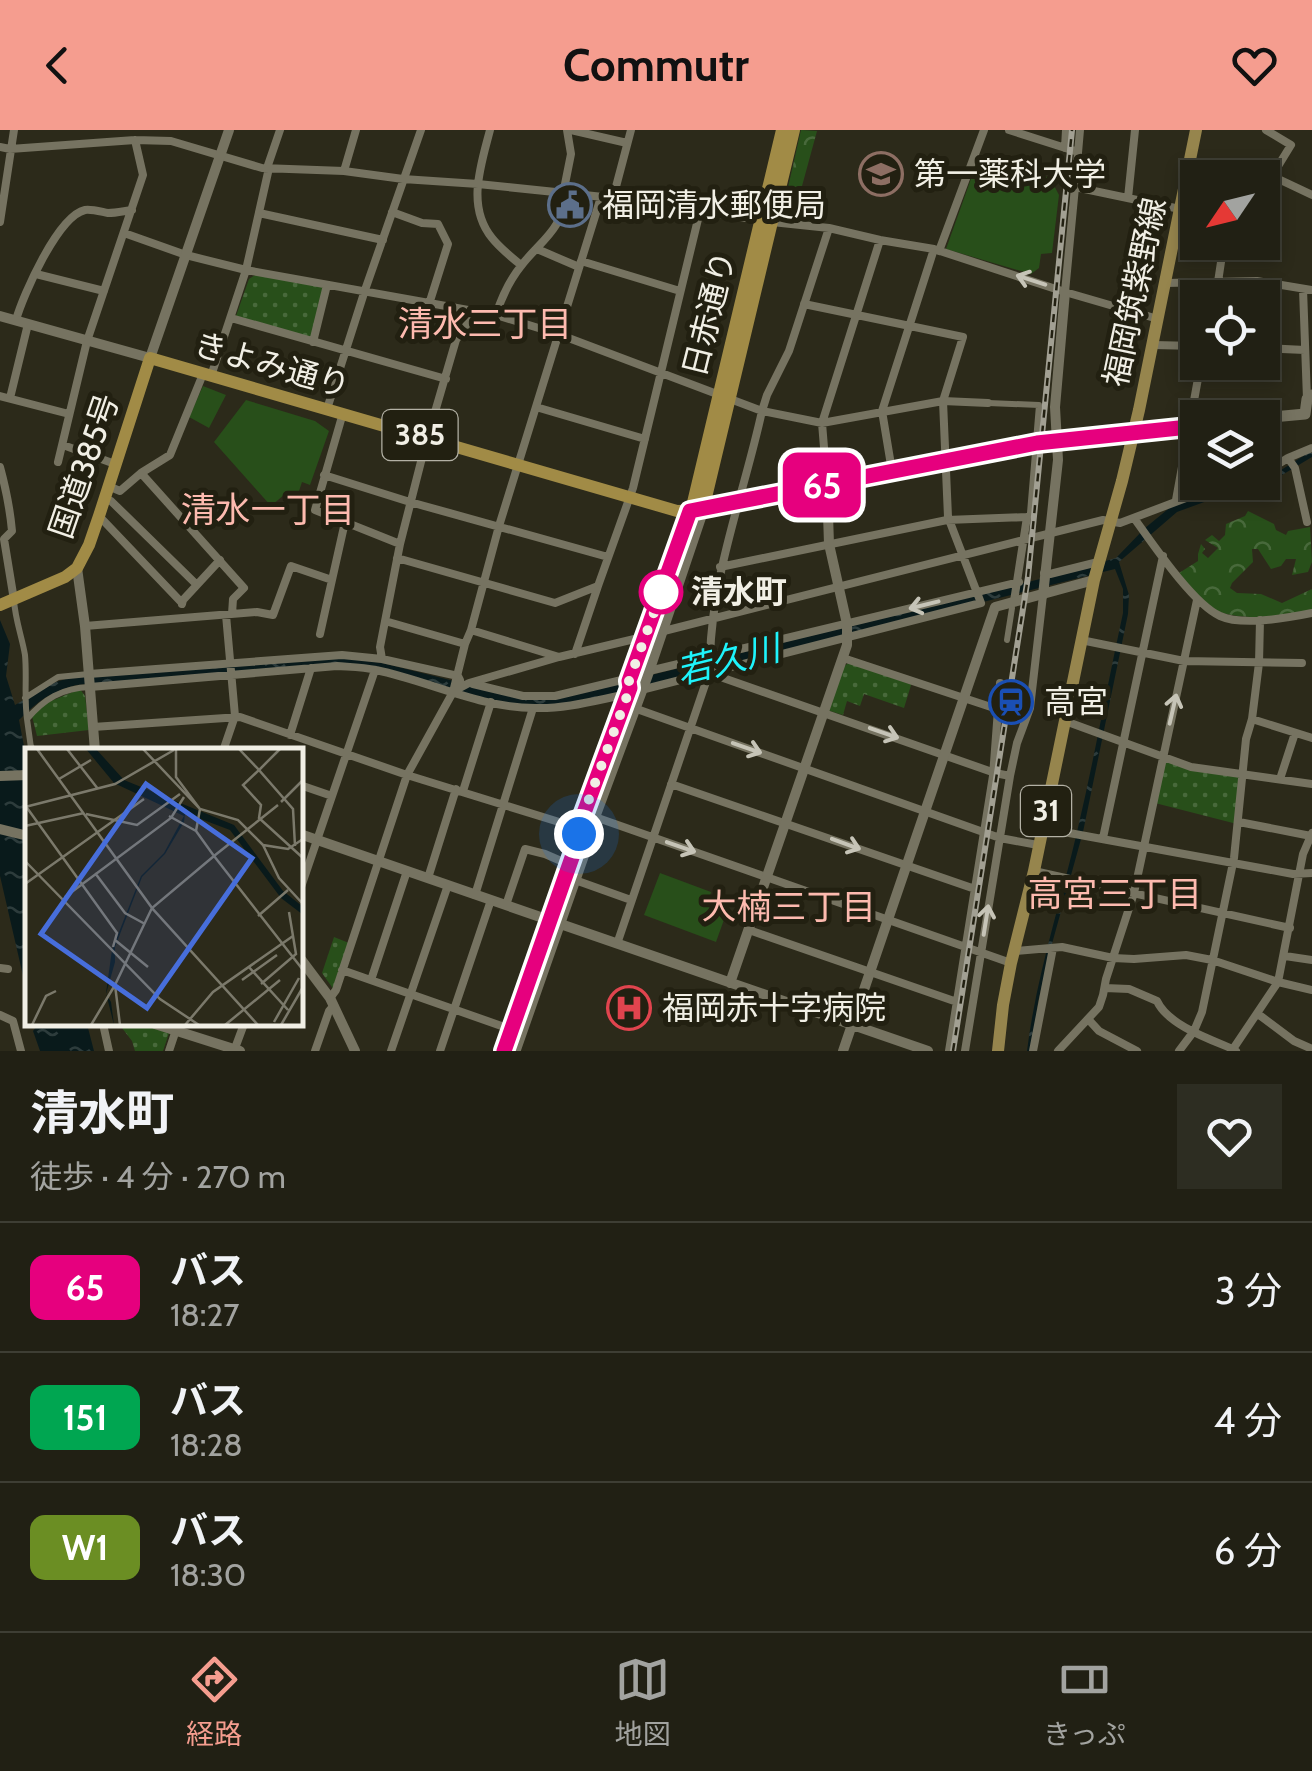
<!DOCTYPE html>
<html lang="ja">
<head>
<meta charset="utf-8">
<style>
	body { margin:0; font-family:Cabin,"Noto Sans JP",sans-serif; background:#2d2d22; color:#f1f3f6; height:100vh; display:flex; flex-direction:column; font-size:38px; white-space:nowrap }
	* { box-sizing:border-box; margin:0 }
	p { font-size:32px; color:#a2a3a0 }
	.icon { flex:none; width:55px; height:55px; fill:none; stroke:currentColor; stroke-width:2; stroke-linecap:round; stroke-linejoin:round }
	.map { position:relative; height:921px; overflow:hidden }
	.details { display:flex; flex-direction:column; background:#212014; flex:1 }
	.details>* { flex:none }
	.badge { padding:0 20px; border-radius:15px; font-size:35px; line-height:65px }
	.needle { width:65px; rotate:235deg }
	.tools { position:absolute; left:1180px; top:30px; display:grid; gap:20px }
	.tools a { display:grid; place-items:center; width:100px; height:100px; border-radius:0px; background:#212014; box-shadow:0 5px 15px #0003,0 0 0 2px #3e3e34; font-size:50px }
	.you { position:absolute; width:50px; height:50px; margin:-25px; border:8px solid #fff; border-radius:50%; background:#1a73e8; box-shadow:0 0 0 15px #1a73e833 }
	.map>.badge { position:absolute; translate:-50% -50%; box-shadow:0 0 0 5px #fff }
	.round { display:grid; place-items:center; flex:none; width:105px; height:105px; border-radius:0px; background:#2d2d22 }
	.headline { display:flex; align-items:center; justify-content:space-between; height:170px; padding:0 30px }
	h1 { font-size:48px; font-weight:700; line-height:75px }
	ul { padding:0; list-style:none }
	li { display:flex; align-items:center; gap:30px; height:130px; padding:0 30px; border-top:2px solid #3e3e34 }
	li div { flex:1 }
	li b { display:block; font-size:38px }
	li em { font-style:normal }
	li .badge { min-width:110px; font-weight:700; text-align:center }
	header { display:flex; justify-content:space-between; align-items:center; height:130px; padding:0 30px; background:#f59d8f; color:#111; font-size:45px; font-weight:700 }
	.tab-bar { display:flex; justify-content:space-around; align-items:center; height:140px; border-top:2px solid #3e3e34; background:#212014; font-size:28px; color:#a2a3a0 }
	.tab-bar a { display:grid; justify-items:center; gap:5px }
	.tab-bar .selected { color:#f59d8f }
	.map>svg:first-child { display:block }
	.grass { fill:url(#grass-dots) }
	.forest { fill:url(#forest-crowns) }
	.pitch { fill:#284f1a }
	.water { fill:url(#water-ripples) }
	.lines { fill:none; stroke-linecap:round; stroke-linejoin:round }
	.pedestrian { stroke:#767361; stroke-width:6 }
	.minor { stroke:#767361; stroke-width:8 }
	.tertiary { stroke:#767361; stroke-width:10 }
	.secondary { stroke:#767361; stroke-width:11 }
	.primary { stroke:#96854d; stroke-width:12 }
	.trunk { stroke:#a18b46; stroke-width:12 }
	.rail-casing { stroke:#a2a093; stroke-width:6 }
	.rail { stroke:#222011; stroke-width:2.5; stroke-dasharray:8; stroke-linecap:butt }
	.oneway { stroke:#c6c4b7 }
	.line-casing { stroke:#fff; stroke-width:22 }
	.line { stroke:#e6007e; stroke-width:15 }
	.walk { stroke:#f1efe5; stroke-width:10; stroke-dasharray:0 18 }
	.stop-dot { fill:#fff; stroke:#e6007e; stroke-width:5 }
	.labels { text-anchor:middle; stroke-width:10; stroke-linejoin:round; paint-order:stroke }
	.shield { fill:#222011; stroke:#b3b1a5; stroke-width:2.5 }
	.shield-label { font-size:30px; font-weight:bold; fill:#f1efe5 }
	.poi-label { font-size:32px; fill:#f1efe5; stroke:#222011; text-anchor:start }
	.street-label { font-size:32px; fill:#f1efe5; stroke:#222011 }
	.stop-label { font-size:32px; font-weight:bold; fill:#f1efe5; stroke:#222011; text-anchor:start }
	.neighbourhood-label { font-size:35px; fill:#fdbaaf; stroke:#222011 }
	.water-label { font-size:35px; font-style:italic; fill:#1ef4fc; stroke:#222011 }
	.inset-road { fill:none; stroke:#7b796b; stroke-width:2.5 }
	.view { fill:#476edb; fill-opacity:0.15; stroke:#476edb; stroke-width:5 }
	.inset-edge { fill:none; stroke:#f1efe5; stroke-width:5 }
</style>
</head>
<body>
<header><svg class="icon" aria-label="back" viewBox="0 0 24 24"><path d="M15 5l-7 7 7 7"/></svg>Commutr<svg class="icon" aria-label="heart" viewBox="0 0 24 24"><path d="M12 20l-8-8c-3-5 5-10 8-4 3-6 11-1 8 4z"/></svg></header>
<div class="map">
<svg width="1312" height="921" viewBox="0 0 1312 921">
	<defs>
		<pattern id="grass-dots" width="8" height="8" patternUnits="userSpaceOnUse" patternTransform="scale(2.5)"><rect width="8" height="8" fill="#284f1a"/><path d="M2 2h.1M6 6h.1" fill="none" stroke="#48693b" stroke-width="1.8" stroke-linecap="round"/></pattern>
		<pattern id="forest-crowns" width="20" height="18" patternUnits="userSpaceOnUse" patternTransform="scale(2.5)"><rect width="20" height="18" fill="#284f1a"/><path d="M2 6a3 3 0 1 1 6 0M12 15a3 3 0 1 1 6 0" fill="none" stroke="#48693b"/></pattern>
		<pattern id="water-ripples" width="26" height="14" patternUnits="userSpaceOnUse" patternTransform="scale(2.5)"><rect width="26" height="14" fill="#091a1b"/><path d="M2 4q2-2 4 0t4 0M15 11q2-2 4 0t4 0" fill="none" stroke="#2d3c3c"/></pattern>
	</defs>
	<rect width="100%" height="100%" fill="#2c2a1a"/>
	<path class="grass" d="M255,145l69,12 -13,52 -75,-23 13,-37z
		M851,531l61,21 -8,26 -40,-14 -4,12 -13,-5 -4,14 -16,-5 15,-42z
		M80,559l5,7 4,34 -52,6 -5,-20 12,-12z
		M1164,630l77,16 -4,48 -82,-21z
		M334,807l15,6 -15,47 -12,-17z
		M119,894h24l26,9 -6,18h-28l-3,-10z"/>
	<path class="forest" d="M801,0l16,1 -24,88 -3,1 -8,-2v-4z
		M1248,381l26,13 2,6 10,5 2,-4 22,-4 2,35 -4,10 -16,3 4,-16h-10l-5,7 -10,3 -13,-20h-6l1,13 -21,21 -2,5 7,5 24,1 21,9 30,-14v22c-26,6 -78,11 -101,-3 -14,-9 -22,-22 -32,-35l19,-12v-7l3,-10 4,5 -3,4 6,5 10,-10 -13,-8 7,-5 7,6 6,-6 1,-11 19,-8z"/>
	<path class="pitch" d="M977,32l48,14 4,-5 21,7 9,17 -7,58 -11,1 -2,14 -8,6 -85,-25z
		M203,256l23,9 -17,33 -20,-11z
		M246,270l69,21 14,10 -19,54 -8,-3 -5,15 -12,-3 -14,12 -57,-64z
		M660,743l51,19 -1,4 20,7 -14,39 -72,-27z"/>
	<path class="water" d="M1308,323h4v4l-50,30 -44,10 -41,15 -58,50 10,33 -1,19 -45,218 -33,119 -12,51 -7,49h-4c9,-74 33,-146 50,-219 17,-72 30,-146 46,-219v-24l-8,-20 -499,125 -52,11h-54l-174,-42 -260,22c-27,8 -37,15 -57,35l9,47 -1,226 -27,-117v-256l10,24 -4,32 9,29 38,-22 19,-6 264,-20 46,6 132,33 28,1 73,-13 433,-107 68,-19 29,-30 28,-23 89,-23z
		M34,894h53l7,27h-54l-7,-20 3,-4z"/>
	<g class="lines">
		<path class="pedestrian" d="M988,273l51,2 -9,108
			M14,470c1,19 8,37 11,55 2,21 -1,43 2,64
			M1007,510l5,-32
			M25,568l33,-21 31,-3
			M31,618l-4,-29c17,-20 35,-31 63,-32"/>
		<path class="minor" d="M490,0c-9,35 -24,76 2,108 8,10 19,19 29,27
			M571,0l56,13
			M1009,0l69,22
			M1080,0l-5,57 105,22
			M1266,0l25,15 -19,31
			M0,17l10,2 125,-9 36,1 91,27 82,3 59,8 75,5 135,14 159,24 57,6 51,12 54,9 131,43 93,27
			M1065,18l1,-18
			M267,38l13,-38
			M344,41l12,-41
			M1262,53l10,-7 40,19
			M613,68l18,-68
			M1128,68l7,-68
			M1182,76l16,2
			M392,82l30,11 16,1 10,20 -18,57
			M259,83l124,27
			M0,92l14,-92
			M124,103l62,22 60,15 250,45 62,19 204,77 60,12 121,-22 45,2
			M537,119l42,18
			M939,121l45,-121
			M581,131l99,30
			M36,144l68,17
			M1218,152l6,-40
			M1166,153l91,-2 55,9
			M1303,159l4,110
			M1065,162l10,-105
			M1212,168l3,-16
			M804,174l159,33 -20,64 5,116 33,86
			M496,185c6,-19 13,-34 25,-49 18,-24 45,-38 42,-72l8,-40 -4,-24
			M231,188l215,61
			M16,190c7,-25 42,-104 69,-110 7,-1 17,2 23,3 8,0 16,-2 24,-3
			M313,212l14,-57
			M1153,215l45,1
			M1262,218l43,2
			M211,246l35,-106 23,-102
			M0,266l69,18
			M10,268l18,-74
			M536,277l109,32
			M327,279l38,-119 56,-160
			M343,283l-28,97 85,34
			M63,315l52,19
			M1288,328l7,10 12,54
			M58,332l29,-121 56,-166 -8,-35
			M0,337c6,22 10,42 12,64l-8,8 10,61
			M892,341l-10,-60 52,-162
			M141,343l29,-18 33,-81
			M1262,344l26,-16 24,-10
			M324,345l86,27 198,55
			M1262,348l3,10
			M827,354l-5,-61 58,-183
			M108,356l12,5 21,-18 103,115 -11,11 -1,15
			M105,368l6,3 86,84
			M1176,370l25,-138
			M99,386l83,87
			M1134,388c18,25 59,86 86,98 22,10 68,2 92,-3
			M397,428l158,45 43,-17 35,-98 67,-277
			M720,437l227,-47 80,-3
			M1044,443l6,1 48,-12
			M1014,471l13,-84
			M182,474l1,-4 37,-40
			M385,491l80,23
			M85,496l172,-14 16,3 18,-49 41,14 13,-58
			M471,500l88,27
			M660,502l443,-112 17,3 66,-25 18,-10 24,-6
			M320,504l12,-54
			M1081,510l103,21 118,2
			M575,524l23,-68
			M710,528c2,-85 34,-164 52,-247l5,-16 22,-44 40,-123
			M843,528l154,51
			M382,529l-2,-12 20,-103 25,-98 31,-106 20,-29
			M649,541l370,-89
			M89,544l253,-19 40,4 76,17 2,4
			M473,554l50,12h32l75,-18
			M90,557l247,-21c13,1 26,1 39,4 53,11 104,38 159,38 31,1 62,-8 93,-14
			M641,560l340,-87
			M454,561l15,-8 90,-26 88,-21
			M634,578l366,130 38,7
			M1252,589l60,19
			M1065,591l126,46 121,17
			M93,597l147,-10 167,58 178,55
			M290,605l21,-67
			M31,618l2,3
			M223,621l12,-35 -9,-101
			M1280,649l15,-46
			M671,654l304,105
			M300,655l32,11
			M463,661l28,-89
			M595,687l416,146
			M1239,692l72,14
			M1042,698l251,46 19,-1
			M1103,708l60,-282
			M1034,741l256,57
			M428,748l28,-89
			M575,750l56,20
			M300,760l75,-220
			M475,765l58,-187
			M506,775l19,-56 20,5 23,10
			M749,800l208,72
			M617,814l92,-271 286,100 15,3
			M1015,821l47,-4 51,11 21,1 52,-4 26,5 66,22 34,8
			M1285,826l27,4
			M0,838l8,1
			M342,840l171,60
			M371,850l36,-109
			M1105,858l24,1 28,12c11,24 52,38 76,48l-1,2
			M330,868l6,-8 71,-215 46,-83 12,-48 6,-14 28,-104 102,-329
			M1258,884l36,27 18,8
			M0,885l13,6 8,30
			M1088,889l11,12 38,20
			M103,894l6,27
			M169,921l9,-27
			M234,921l10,-27
			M315,921l14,-40 5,-6
			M391,921l57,-166
			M440,921l51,-151
			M949,921l44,-275 7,-93
			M965,921l45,-275 7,-33 13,-35 13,-113
			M1033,921l20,-103
			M1058,921l41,-44 4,-12 3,-16 28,-86 63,-293
			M1179,921l15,-20 8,-19 32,-154 12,-119 6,-20 7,-56 1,-43
			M1236,921l-3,-2 45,-67 25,-128 9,-21"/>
		<path class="tertiary" d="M0,186l150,42 79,-228
			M77,438l8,58 10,125
			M1043,465l15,-135 -3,-53 10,-115
			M0,646l28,-1
			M0,699l28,7
			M300,704l628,217
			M300,828l30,40 25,53
			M730,853l117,-338v-21l-18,-80 -2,-60
			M155,894l85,27
			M843,921l152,-444 99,-27"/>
		<path class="secondary" d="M1262,288l43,-4 2,-15 5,-4
			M504,921l78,-222 -1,-8 49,-132 -1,-8 62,-170
			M515,921l75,-214 2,-13 55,-148 56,-166 334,-67 161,-17"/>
		<path class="primary" d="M998,921l5,-46 8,-42 23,-92 60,-291 28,-99 17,-71 57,-280"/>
		<path class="trunk" d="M691,381l91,-381
			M0,475l65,-28 12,-9 12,-23 10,-29 51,-158 527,153 26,-1 91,-380"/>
		<g class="rail-casing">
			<path id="rail" d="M953,921l75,-474 44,-447"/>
		</g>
		<use href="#rail" class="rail"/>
	</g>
	<defs><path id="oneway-shaft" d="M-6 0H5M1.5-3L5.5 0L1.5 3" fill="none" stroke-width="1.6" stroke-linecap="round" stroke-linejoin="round" transform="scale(2.5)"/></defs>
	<g class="oneway">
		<use href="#oneway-shaft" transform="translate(1031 150) rotate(-162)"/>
		<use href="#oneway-shaft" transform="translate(924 475) rotate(166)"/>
		<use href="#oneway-shaft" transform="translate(1173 579) rotate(-77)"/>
		<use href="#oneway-shaft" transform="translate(884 603) rotate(19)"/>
		<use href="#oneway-shaft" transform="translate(747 618) rotate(19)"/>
		<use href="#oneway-shaft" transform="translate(846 714) rotate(20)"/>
		<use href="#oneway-shaft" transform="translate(681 717) rotate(19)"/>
		<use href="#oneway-shaft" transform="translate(986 790) rotate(-81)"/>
	</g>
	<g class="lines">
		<g class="line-casing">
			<path id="line" d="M504,921l78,-222 -1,-8 49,-133 -1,-7 61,-170 347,-68 161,-17"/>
		</g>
		<use href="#line" class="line"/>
		<path class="walk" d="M579,704l2,-13 49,-133 -1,-7 35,-96 -3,7"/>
	</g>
	<defs>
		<g id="university-ring" transform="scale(2.25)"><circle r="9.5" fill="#222011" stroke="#8d6e63" stroke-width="1.5"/><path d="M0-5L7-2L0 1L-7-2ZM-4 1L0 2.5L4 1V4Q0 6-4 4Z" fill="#8d6e63"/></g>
		<g id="civic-ring" transform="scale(2.25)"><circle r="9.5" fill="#222011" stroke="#5c6f8a" stroke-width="1.5"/><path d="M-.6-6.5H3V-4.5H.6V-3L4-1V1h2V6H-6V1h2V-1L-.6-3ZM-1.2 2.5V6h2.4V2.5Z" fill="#5c6f8a"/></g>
		<g id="station-ring" transform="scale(2.25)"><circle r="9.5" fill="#222011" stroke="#1a4fb4" stroke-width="1.5"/><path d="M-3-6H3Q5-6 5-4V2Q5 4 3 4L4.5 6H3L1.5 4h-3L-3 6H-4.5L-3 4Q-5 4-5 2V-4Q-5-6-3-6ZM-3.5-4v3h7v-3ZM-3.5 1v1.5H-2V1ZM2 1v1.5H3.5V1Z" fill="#1a4fb4"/></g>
		<g id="hospital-ring" transform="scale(2.25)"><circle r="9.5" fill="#222011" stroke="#e0444e" stroke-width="1.5"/><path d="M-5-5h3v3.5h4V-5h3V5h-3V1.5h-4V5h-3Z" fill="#e0444e"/></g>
	</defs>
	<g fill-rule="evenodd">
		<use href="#university-ring" x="881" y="44"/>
		<use href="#civic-ring" x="570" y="75"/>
		<use href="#station-ring" x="1011" y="572"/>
		<use href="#hospital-ring" x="629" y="878"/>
	</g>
	<circle class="stop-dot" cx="661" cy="462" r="20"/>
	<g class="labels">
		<g class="shield">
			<rect x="382.5" y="280" width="75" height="50" rx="8"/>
			<rect x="1021" y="656" width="50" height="50" rx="8"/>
		</g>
		<g class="shield-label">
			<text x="420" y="315">385</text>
			<text x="1046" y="691">31</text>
		</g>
		<g class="poi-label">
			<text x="914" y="55">第一薬科大学</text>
			<text x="602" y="86">福岡清水郵便局</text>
			<text x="1044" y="583">高宮</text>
			<text x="662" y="889">福岡赤十字病院</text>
		</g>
		<g class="street-label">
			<text transform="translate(1135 162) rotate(-78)" y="11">福岡筑紫野線</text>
			<text transform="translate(709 184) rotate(-76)" y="11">日赤通り</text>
			<text transform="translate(272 235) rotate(16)" y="11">きよみ通り</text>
			<text transform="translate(84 336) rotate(-71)" y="11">国道385号</text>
		</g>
		<g class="stop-label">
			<text x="691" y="473">清水町</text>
		</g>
		<g class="neighbourhood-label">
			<text x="485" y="206">清水三丁目</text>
			<text x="268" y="392">清水一丁目</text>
			<text x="1115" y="776">高宮三丁目</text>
			<text x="789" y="789">大楠三丁目</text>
		</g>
		<g class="water-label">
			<text transform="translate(728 530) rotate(-14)" y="12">若久川</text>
		</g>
	</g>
	<g transform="translate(25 618)">
		<rect width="278" height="278" fill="#2c2a1a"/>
		<path d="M61,1h10l28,31 110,45 49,66 19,15v8l-21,-16 -51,-68 -45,-17 -1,9 -19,32 -23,23 -27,70v15l-9,32 5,8 3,23 -8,-32 6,-43 29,-74 23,-23 20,-37 -70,-33z" fill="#091a1b"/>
		<path class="inset-road" d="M12,1l115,159 -37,77 5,40M42,1l31,40M118,1l57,60 38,11 25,25 25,4 15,-10M151,1v28l24,32 -4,22 18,25 -62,52 106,117M214,1l20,21 -16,15 18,20 -2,13 44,40M255,1l-21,21 34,39 2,37M34,31l32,-19M256,54l22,-22M0,57l92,128 -4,14M253,57l-64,51 89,114M0,59l90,-23 59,-34M61,66l51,11 43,-31M144,68l27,15M0,78l59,-13M238,97l16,33 24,26M0,113l135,138 39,26M70,125l30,40 20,11M0,136l119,-85M40,149l106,-79 13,-21M233,168l30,-26M90,192l33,27M223,218l40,44M217,232l35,-25M236,236l35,-30 -7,-42M249,274l25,-44M7,277l14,-29 10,-5M66,277l24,-40M160,277l28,-33 80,-56M200,277l55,-45M256,277l22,-38"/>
		<path class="view" d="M121,36l106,74 -105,150 -106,-74z"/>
		<rect width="278" height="278" class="inset-edge"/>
	</g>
</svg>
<div class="tools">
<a><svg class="needle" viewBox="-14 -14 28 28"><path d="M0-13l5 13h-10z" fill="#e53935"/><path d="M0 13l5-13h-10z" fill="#a2a3a0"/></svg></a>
<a><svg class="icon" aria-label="locate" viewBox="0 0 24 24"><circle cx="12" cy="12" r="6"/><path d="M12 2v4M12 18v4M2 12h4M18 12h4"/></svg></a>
<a><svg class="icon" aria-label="layers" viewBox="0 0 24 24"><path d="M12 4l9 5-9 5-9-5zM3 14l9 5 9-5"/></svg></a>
</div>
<div class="you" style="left:579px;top:704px"></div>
<b class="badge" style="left:822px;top:355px;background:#e6007e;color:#fff">65</b>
</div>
<section class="details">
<div class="headline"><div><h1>清水町</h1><p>徒歩 · 4 分 · 270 m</p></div><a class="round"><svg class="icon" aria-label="heart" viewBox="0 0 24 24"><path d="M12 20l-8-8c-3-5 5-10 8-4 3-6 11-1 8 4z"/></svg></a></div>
<ul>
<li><span class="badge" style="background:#e6007e;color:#fff">65</span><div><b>バス</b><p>18:27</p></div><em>3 分</em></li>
<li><span class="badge" style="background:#00a651;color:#fff">151</span><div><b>バス</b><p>18:28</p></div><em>4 分</em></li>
<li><span class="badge" style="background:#6b8e23;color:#fff">W1</span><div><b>バス</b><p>18:30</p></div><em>6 分</em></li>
</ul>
</section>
<nav class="tab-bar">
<a class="selected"><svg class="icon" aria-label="directions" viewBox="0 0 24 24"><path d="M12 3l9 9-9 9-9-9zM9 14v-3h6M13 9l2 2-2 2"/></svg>経路</a>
<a><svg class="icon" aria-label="map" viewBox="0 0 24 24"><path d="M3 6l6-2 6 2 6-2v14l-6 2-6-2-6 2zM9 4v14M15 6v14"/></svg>地図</a>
<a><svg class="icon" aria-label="tickets" viewBox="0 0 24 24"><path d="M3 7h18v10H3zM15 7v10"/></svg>きっぷ</a>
</nav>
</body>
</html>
